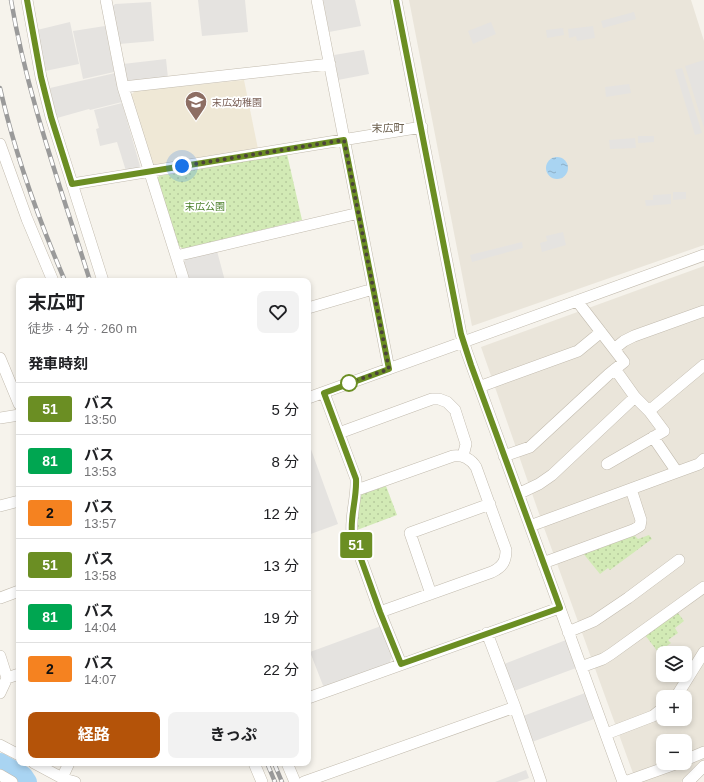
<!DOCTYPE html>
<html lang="ja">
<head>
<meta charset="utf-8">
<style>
	body { margin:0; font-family:Arial,"Noto Sans JP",sans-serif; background:#f2f2f2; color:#202124; height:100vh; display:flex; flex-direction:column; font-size:15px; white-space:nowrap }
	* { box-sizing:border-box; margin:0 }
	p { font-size:13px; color:#757577 }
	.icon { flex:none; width:22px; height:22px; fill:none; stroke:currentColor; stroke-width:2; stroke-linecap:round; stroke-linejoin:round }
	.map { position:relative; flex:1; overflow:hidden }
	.details { position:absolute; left:16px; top:278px; width:295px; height:488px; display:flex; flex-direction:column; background:#fff; border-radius:8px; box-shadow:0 2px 6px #0003 }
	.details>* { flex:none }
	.badge { padding:0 8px; border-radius:3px; font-size:14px; line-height:26px }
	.tools { position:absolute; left:656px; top:646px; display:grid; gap:8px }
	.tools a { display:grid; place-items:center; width:36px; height:36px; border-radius:8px; background:#fff; box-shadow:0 2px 6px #0003; font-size:20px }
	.you { position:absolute; width:20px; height:20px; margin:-10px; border:3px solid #fff; border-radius:50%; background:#1a73e8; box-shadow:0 0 0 6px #1a73e833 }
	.map>.badge { position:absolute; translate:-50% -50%; box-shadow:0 0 0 2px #fff }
	h2 { padding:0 12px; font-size:15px; line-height:36px }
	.round { display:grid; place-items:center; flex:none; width:42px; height:42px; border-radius:8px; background:#f2f2f2 }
	.summary { display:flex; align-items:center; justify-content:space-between; height:68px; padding:0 12px }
	h1 { font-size:19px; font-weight:700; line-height:30px }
	.button { display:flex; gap:8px; margin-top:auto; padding:8px 12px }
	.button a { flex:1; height:46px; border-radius:8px; background:#b45309; color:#fff; font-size:16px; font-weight:700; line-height:46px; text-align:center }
	.button a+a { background:#f2f2f2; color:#202124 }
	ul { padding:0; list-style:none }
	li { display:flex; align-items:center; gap:12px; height:52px; padding:0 12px; border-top:1px solid #e0e0e0 }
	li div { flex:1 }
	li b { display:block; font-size:15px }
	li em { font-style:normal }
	li .badge { min-width:44px; font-weight:700; text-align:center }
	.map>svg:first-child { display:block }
	.residential { fill:#eae5da; fill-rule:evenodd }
	.education { fill:#efe8d6 }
	.park { fill:url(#park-dots) }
	.parking { fill:#e5e3e0 }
	.water { fill:url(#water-ripples) }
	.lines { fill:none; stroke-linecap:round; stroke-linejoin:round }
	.river { stroke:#a9d4f2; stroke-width:20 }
	.minor-casing { stroke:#c2bbae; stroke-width:12 }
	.minor { stroke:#fff; stroke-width:11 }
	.rail-casing { stroke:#9a9a9a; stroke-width:4.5 }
	.rail { stroke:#fff; stroke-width:3; stroke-dasharray:9; stroke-linecap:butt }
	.line-casing { stroke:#fff; stroke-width:9 }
	.line { stroke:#6b8e23; stroke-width:6 }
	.walk { stroke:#4b4439; stroke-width:4; stroke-dasharray:0 7.2 }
	.stop-dot { fill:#fff; stroke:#6b8e23; stroke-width:2 }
	.labels { text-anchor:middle; stroke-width:3.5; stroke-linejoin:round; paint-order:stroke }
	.education-label { font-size:10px; fill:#785e54; stroke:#fff; text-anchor:start }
	.park-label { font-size:10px; fill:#4a7f2a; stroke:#fff }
	.neighbourhood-label { font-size:11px; fill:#6e6250; stroke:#fff }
</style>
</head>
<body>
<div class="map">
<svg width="704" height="782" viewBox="0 0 704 782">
	<defs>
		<pattern id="park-dots" width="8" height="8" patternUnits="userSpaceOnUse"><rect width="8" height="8" fill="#d2eab5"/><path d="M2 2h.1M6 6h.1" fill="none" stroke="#b6ca9c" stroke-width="1.8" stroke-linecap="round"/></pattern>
		<pattern id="water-ripples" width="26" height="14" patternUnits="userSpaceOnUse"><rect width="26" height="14" fill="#a9d4f2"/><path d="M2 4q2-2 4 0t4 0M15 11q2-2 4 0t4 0" fill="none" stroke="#8caec5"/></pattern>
	</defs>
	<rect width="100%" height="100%" fill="#f6f3ec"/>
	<path class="residential" d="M409,0h282l13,41v204l-232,81z
		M704,266v494l-23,22h-54l7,-6 -91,-251 -62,-178zM663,653h22v22h-22zM663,697h22v22h-22zM663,741h22v22h-22z"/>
	<path class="education" d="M244,80l14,69 -102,16 -4,-2 -21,-68 4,-4z"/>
	<path class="park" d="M287,154l15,66 -119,29 -4,-3 -22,-67 2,-3z
		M386,486l11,29 -40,15v-8l4,-28z
		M633,534l5,5 11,-4 3,4 -42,31 -2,-2 -8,6 -18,-22z
		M678,613l6,8 -9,7 3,5 -10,7 3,3 -13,9 -13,-17z"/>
	<path class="parking" d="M198,0h47l3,32 -46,4z
		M323,0h32l6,26 -32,6z
		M151,2l3,39 -35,3 -7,-37 3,-3z
		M634,12l2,7 -33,9 -2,-7z
		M70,22l9,42 -34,7 -8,-41z
		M491,22l5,12 -23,10 -5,-13z
		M105,26l9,46 -31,7 -10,-48z
		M593,26l2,12 -18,3 -1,-5 -7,2 -1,-9z
		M563,28l1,7 -17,3 -1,-8z
		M364,50l5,24 -31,6 -4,-25z
		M166,59l2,19 -38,4 -4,-3 -3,-15z
		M704,60v68l-19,-62z
		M682,68l20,65 -7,2 -20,-65z
		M115,73l7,29 -32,8 -1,-1 -32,9 -7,-30z
		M629,84l2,9 -25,4 -1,-10z
		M122,103l18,63 -1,2 -13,3 -9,-29 -17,4 -4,-17 3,-1 -5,-18z
		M638,136h16v6l-16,1z
		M635,138l1,10 -26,1 -1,-9z
		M673,192h13v7l-13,1z
		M671,194v10l-25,2 -1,-6h8v-5z
		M563,232l3,13 -24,7 -2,-9 7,-2 -1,-5z
		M522,242l1,6 -51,14 -2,-7z
		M217,251l8,30h-35l-6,-18 1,-4z
		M308,441l30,83 -30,11z
		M381,626l11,31 -3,7 -65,24 -14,-36z
		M566,640l10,28 -62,23 -10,-27z
		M585,693l9,26 -62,23 -9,-26z
		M526,770l3,8 -12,4h-22z"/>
	<path class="water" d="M546 168a11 11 0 1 1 22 0a11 11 0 1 1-22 0Z"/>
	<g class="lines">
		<path class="river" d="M0,763l23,13 4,6"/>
		<g class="minor-casing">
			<path id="minor" d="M27,0l14,77 10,40 52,164
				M106,0l17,87 61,194
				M317,0l72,369
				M396,0l65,334 5,16 157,432
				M123,87l207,-23
				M0,144l27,75 26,62
				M72,184l350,-57
				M176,256l183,-43
				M308,308l65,-19
				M614,349l10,-8 10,-5 70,-25
				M0,358l19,46
				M479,387l99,-36 23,-19
				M324,393l32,86c1,19 -6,37 -4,55l28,78 21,52
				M308,398l396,-143
				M649,411l55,-46
				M0,418l19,-3
				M339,433l93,-34h7l8,3 8,8 11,34 -3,12
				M653,437l24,35
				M504,456l26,-9 79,-73 15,-12 -47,-61
				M607,464l57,-33 -15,-20 -14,-14 -20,-28
				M357,490l96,-34c10,-1 17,2 23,11l30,83c0,12 -4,17 -14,22l-112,40
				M518,494l21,-10 13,-9 83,-78
				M0,506l19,-5
				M530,526l147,-54 22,-8 5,-5
				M543,563l90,-33 7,-4 1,-6 -10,-31
				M431,594l-21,-61 80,-29
				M0,598l19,-7
				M568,632l26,-11 34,-23 51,-38
				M487,633l28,74 26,75
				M0,656l7,22 -7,15
				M581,667l22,-8 8,-5 93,-67
				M7,678l12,-4
				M676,697l28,-45
				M308,698l251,-90
				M606,734l47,-18 10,-8
				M0,745l19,10
				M685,760l19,-8
				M34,763l30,16 11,3
				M254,763l8,19
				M287,763l8,19
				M0,775l12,7
				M62,778l7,-15
				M304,782l211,-75
				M625,782l53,-19
				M688,782l16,-16"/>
		</g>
		<use href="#minor" class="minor"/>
		<g class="rail-casing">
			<path id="rail" d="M11,0c16,96 50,188 79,281
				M0,88c15,66 38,130 65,193
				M267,763l8,19
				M274,763l8,19"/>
		</g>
		<use href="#rail" class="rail"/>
	</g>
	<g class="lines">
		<g class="line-casing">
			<path id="line" d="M27,0l14,77 10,40 21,67 272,-44 45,229 -65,24 32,86c1,19 -6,37 -4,55l28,78 21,52 159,-56 -89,-243 -10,-31 -65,-334"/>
		</g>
		<use href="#line" class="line"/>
		<path class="walk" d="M182,166l162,-26 45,229 -40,14"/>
	</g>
	<defs>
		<g id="school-pin" transform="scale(1.15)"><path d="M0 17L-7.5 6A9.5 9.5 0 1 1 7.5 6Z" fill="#8d6e63" stroke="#fff"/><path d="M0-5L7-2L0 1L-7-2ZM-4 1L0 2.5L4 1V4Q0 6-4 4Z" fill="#fff"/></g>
	</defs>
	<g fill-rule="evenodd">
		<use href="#school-pin" x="196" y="102"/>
	</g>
	<circle class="stop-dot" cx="349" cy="383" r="8"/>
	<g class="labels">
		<g class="education-label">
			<text x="212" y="106">末広幼稚園</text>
		</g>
		<g class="park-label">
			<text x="205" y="210">末広公園</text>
		</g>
		<g class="neighbourhood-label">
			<text x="388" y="132">末広町</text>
		</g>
	</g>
</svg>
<div class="tools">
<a><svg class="icon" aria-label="layers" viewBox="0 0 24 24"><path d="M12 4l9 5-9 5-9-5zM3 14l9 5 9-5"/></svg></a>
<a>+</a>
<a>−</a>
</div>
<div class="you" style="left:182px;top:166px"></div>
<b class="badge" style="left:356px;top:545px;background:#6b8e23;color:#fff">51</b>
<section class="details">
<div class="summary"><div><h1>末広町</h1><p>徒歩 · 4 分 · 260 m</p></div><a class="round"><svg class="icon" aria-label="heart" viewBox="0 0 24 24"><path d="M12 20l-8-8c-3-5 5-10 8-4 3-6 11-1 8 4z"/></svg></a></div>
<h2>発車時刻</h2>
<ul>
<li><span class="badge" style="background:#6b8e23;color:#fff">51</span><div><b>バス</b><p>13:50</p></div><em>5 分</em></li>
<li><span class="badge" style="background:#00a651;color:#fff">81</span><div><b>バス</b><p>13:53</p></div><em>8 分</em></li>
<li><span class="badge" style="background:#f58220;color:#111">2</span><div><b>バス</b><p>13:57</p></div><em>12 分</em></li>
<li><span class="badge" style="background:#6b8e23;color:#fff">51</span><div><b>バス</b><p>13:58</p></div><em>13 分</em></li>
<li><span class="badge" style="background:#00a651;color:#fff">81</span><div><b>バス</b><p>14:04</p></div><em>19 分</em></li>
<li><span class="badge" style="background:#f58220;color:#111">2</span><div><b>バス</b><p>14:07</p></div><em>22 分</em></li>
</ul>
<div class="button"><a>経路</a><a>きっぷ</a></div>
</section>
</div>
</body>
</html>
